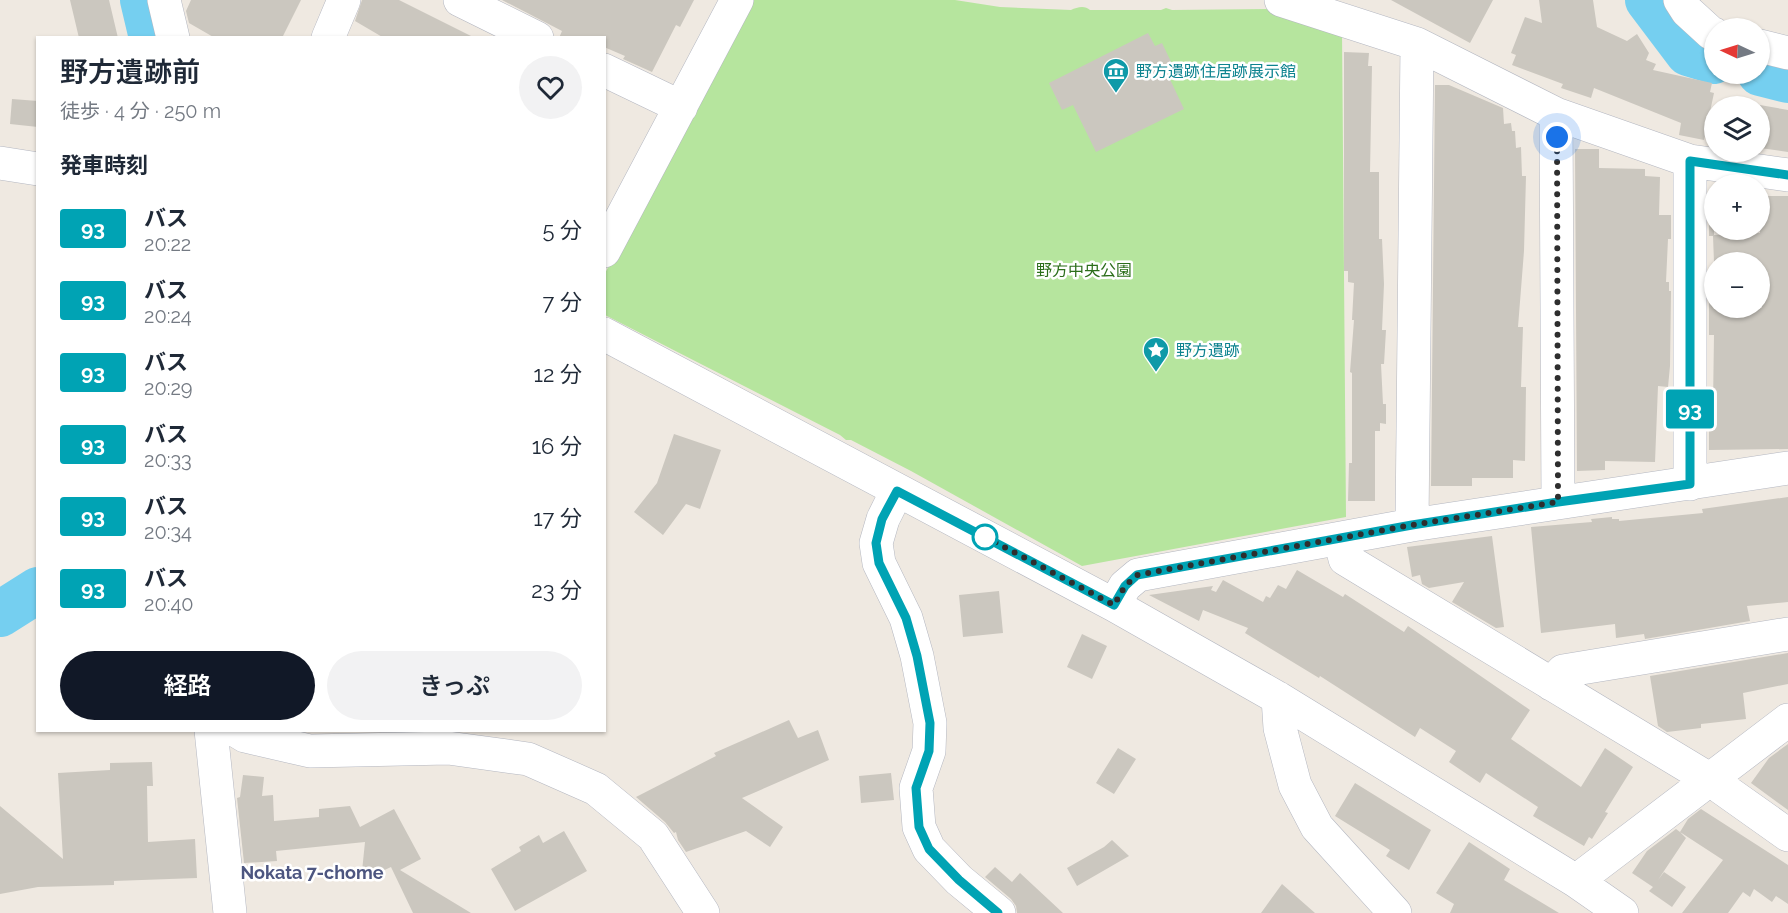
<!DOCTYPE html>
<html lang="ja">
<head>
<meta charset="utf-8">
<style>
	body { margin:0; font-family:Raleway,"Noto Sans JP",sans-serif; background:#f2f2f3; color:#1f2937; height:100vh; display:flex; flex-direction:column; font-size:22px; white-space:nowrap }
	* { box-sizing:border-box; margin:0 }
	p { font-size:20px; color:#747a83 }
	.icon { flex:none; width:33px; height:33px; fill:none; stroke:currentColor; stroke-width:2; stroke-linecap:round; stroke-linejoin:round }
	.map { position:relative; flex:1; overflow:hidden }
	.drawer { position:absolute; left:36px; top:36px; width:570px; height:696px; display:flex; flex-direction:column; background:#fff; border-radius:0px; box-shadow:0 2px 4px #0004 }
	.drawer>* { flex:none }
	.badge { padding:0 12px; border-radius:4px; font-size:21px; line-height:39px }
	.needle { width:39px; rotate:274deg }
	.buttons { position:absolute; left:1704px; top:18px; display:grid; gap:12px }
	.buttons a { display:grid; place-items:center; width:66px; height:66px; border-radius:50%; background:#fff; box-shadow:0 2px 4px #0004; font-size:30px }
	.you { position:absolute; width:30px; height:30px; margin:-15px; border:4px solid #fff; border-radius:50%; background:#1a73e8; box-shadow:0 0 0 9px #1a73e833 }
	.map>.badge { position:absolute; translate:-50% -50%; box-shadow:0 0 0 3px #fff }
	h2 { padding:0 24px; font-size:22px; line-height:54px }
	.round { display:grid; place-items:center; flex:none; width:63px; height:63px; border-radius:32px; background:#f2f2f3 }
	.headline { display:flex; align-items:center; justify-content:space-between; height:102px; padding:0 24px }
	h1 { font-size:28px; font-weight:600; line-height:45px }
	.button { display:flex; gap:12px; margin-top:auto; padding:12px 24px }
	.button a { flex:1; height:69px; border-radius:36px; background:#111827; color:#fff; font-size:24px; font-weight:600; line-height:69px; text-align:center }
	.button a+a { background:#f2f2f3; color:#1f2937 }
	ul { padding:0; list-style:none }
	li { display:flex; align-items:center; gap:18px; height:72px; padding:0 24px }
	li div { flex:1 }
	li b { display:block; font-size:22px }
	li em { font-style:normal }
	li .badge { min-width:66px; font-weight:700; text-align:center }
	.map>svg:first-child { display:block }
	.green { fill:#b6e59e }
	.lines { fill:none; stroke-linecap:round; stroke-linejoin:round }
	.river { stroke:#75cff0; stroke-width:46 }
	.building { fill:#cbc7bf }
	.minor-casing { stroke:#b4b7c1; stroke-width:34 }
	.minor { stroke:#fff; stroke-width:33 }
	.line-casing { stroke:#fff; stroke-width:14 }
	.line { stroke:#00a3b4; stroke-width:9 }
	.walk { stroke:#2e2e2e; stroke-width:6; stroke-dasharray:0 10.8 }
	.stop-dot { fill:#fff; stroke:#00a3b4; stroke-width:3 }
	.labels { text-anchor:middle; stroke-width:5; stroke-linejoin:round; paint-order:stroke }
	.culture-label { font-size:16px; fill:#0d838f; stroke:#fff; text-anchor:start }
	.park-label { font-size:16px; fill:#2c6e1b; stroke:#fff }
	.neighbourhood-label { font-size:18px; font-weight:bold; fill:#4d5680; stroke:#fff }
</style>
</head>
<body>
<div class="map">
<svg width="1788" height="913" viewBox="0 0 1788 913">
	<rect width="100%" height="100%" fill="#efe9e1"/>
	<path class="green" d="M754,0h201l45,7 71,3c6,-3 14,-5 19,0h71l5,-2 6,2 98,-1 72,23 4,485 -264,49 -171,-95 -60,-31h-5l-6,-5 -235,-120 -1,-40z"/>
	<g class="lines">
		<path class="river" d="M143,0l9,38
			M1648,0l40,53 26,8
			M1760,73l28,7
			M0,614l38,-24"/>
	</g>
	<path class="building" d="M70,0h39l9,38h-39z
		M191,0h110l-19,38h-67l-26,-15 -3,-12z
		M362,0h37l76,38h-91l-29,-17z
		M502,0h192l-14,27 -4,-2 -24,47 -29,-13 2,-3 -21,-9v-9h-45l3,-7z
		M1391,0h102l-23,43z
		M1539,0h54l4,27 30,14 10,-7 12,19 -3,7 10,4 -3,6 59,13 -2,9 4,1 -10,47 -25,-5 2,-12 -87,-35 -3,10 -30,-10 2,-4 -51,-19 4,-10 -5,-2 14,-36 17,6z
		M1148,33l7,13 7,-3 13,27 -8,3 17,36 -88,43 -23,-47 -11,5 -13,-27z
		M1344,52l25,1 -1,13h4l-2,106h9v67h3l2,45 -2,46h4l-2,34h-3l2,40h3v20l-6,-1v8h-5v70h-27l1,-38h3v-90l-2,-1 4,-52h-2l2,-37 -6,-1v-11h-4z
		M1435,85h14l54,23 1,16 7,-1 1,8h3l1,17 5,-1 1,29h4l-2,75 -6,76h5l-2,60h5l-1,74 -12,-1v18h-41v8h-41z
		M12,99l26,2v26l-28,-3z
		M1760,105l28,5v42l-28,-4z
		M1575,149h24v19l46,1v7l15,1 -1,38h12v24h-3l-2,43h3v9h2l-1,75 -2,21 -10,-1 -3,76 -50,-1v9l-28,1z
		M1760,196h28v253l-79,1v-46h4l1,-69h-5v-44h5v17h48v-45l-48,-1 -1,-26h-4v-20h5v19l46,-2z
		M674,434l47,16 -21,59 -14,-5 -23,31 -29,-23 23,-29z
		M1788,497v105l-41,4 3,15 -105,18 -1,-5 -28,4 -1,-14 -74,9 -10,-106 61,-5 -1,-3 21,-2v2h7v2l84,-8 -1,-4z
		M1492,536l12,91 -8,1 -44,-26 12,-20 -35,6 -7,-4 -2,-9 -8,2 -5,-30z
		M1297,570l46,27 2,-3 59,38 4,-6 122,84 -19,29 70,48 24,-39 28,19 -28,45 3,1 -16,26 -3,-2 -5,9 -51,-30 5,-9 -52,-34 -6,10 -31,-21 7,-11 -36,-23 -5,9 -95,-61 -1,2 -74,-45 3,-5 -45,-18 -4,11 -50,-26 64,-9 -2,4 5,2 7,-12 40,22 3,-6 4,2 8,-13 8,4z
		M999,591l4,42 -40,4 -4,-42z
		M1082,634l25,12 -15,33 -25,-12z
		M1788,653v31l-45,9 3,26 -45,5v4l-34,4 -9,-6 -8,-50z
		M789,720l9,18 20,-8 11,30 -87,38 41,29 -13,20 -24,-16 -60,21 -8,-12 -2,-8 -2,1 -9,-11 -29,-25 80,-41 -2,-3z
		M1788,744v66l-37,-27 18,-25z
		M1118,748l18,11 -22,35 -18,-11z
		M152,762l1,24h-6l1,56 47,-3 2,39 -83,3v4l-76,2 -38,7v-88l63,53 -5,-86 52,-3v-7z
		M891,773l3,27 -33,3 -2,-27z
		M243,775l21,2 -2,19 11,-1 1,26 45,-4v-8l31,-3 10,21 34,-18 27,50 -21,11 71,43h-58l-22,-46 -30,14 4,-39 -89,9 1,10 -33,2 -7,-65 3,-1z
		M1355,783l76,47 -22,40 -23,-14 4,-6 -55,-34z
		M1701,809l87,56v39l-12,-8 -4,6 -18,-13 -4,8 -7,-5 -15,21h-46l41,-53 -43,-28 6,6 -28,42 6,-8 22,15 -14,20 -23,-16 4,-4 -21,-14 15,-22 29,-22 4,3 8,-13z
		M564,831l23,40 -72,40 -24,-42 30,-18 -2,-4 20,-12 4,8z
		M1112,840l17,16 -52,30 -10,-18 37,-21z
		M1469,842l41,27 -6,11 55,33h-109l4,-9 -18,-11z
		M995,867l17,15 8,-9 43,40h-46l-1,-7 -5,-7 -26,-22z
		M1282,884l33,29h-54z"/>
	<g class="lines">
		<g class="minor-casing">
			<path id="minor" d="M164,0l9,38
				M460,0l77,38
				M1281,0l136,44 139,70 134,47 98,14
				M1680,0l7,11 24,22 3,1
				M328,38l16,-38
				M1760,46l28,7
				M604,70l77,37
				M1556,114l2,388
				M0,163l38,6
				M604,251l133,-251
				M604,334l510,271 164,93 298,183 46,32
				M1690,484v-323
				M897,491l-14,28 -7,24 3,20 27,55 11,38 13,67 -1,28 -13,37 3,39 10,22 30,31 40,33
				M1412,525l5,-481
				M1340,539l5,20 364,220 79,56
				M1114,605l11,-19 13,-11 274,-50 376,-57
				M1551,684l12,-13 225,-37
				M1278,698l2,30 15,57 22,42 78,86
				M211,730l19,183
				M235,730l10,6 65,15 138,-3 80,11 68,30 57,47 50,77
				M1576,881l212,-161"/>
		</g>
		<use href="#minor" class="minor"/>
	</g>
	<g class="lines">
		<g class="line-casing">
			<path id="line" d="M998,913l-39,-33 -30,-31 -10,-22 -3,-39 13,-37 1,-28 -13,-67 -11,-38 -27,-55 -3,-20 6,-24 15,-28 217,114 11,-19 12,-11 275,-50 146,-23 132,-18v-323l98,14"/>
		</g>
		<use href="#line" class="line"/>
		<path class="walk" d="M985,537l-9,-5 138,73 11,-19 12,-11 275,-50 146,-23 -1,-365"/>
	</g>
	<defs>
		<g id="museum-pin" transform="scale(1.35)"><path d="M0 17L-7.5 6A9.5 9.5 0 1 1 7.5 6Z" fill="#0f9aa8" stroke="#fff"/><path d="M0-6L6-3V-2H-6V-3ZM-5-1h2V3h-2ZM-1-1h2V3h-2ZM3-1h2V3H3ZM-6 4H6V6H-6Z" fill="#fff"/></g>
		<g id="sight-pin" transform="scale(1.35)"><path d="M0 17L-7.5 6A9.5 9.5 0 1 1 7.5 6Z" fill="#0f9aa8" stroke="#fff"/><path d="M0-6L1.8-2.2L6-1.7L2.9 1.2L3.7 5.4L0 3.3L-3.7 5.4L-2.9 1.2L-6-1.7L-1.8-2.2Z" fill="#fff"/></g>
	</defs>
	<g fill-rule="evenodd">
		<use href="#museum-pin" x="1116" y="71"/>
		<use href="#sight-pin" x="1156" y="350"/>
	</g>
	<circle class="stop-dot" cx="985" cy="537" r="12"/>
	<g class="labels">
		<g class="culture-label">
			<text x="1136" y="77">野方遺跡住居跡展示館</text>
			<text x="1176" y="356">野方遺跡</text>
		</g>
		<g class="park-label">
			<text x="1084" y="276">野方中央公園</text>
		</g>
		<g class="neighbourhood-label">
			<text x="312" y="879">Nokata 7-chome</text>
		</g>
	</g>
</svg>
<div class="buttons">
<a><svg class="needle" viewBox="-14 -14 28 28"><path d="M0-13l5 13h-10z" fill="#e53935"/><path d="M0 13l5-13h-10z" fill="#747a83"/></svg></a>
<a><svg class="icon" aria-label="layers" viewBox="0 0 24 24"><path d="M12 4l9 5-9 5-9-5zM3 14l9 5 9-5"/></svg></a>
<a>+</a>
<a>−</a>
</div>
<div class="you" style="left:1557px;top:137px"></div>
<b class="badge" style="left:1690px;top:409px;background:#00a3b4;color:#fff">93</b>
<section class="drawer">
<div class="headline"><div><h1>野方遺跡前</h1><p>徒歩 · 4 分 · 250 m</p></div><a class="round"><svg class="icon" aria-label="heart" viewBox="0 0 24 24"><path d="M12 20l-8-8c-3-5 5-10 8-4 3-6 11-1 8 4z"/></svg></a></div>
<h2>発車時刻</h2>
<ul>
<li><span class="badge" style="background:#00a3b4;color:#fff">93</span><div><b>バス</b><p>20:22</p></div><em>5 分</em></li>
<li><span class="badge" style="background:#00a3b4;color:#fff">93</span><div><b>バス</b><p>20:24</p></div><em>7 分</em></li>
<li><span class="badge" style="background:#00a3b4;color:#fff">93</span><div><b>バス</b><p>20:29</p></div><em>12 分</em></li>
<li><span class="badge" style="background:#00a3b4;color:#fff">93</span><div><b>バス</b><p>20:33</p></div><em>16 分</em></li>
<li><span class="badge" style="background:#00a3b4;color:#fff">93</span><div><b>バス</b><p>20:34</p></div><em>17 分</em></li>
<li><span class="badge" style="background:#00a3b4;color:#fff">93</span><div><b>バス</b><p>20:40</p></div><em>23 分</em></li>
</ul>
<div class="button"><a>経路</a><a>きっぷ</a></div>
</section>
</div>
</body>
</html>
